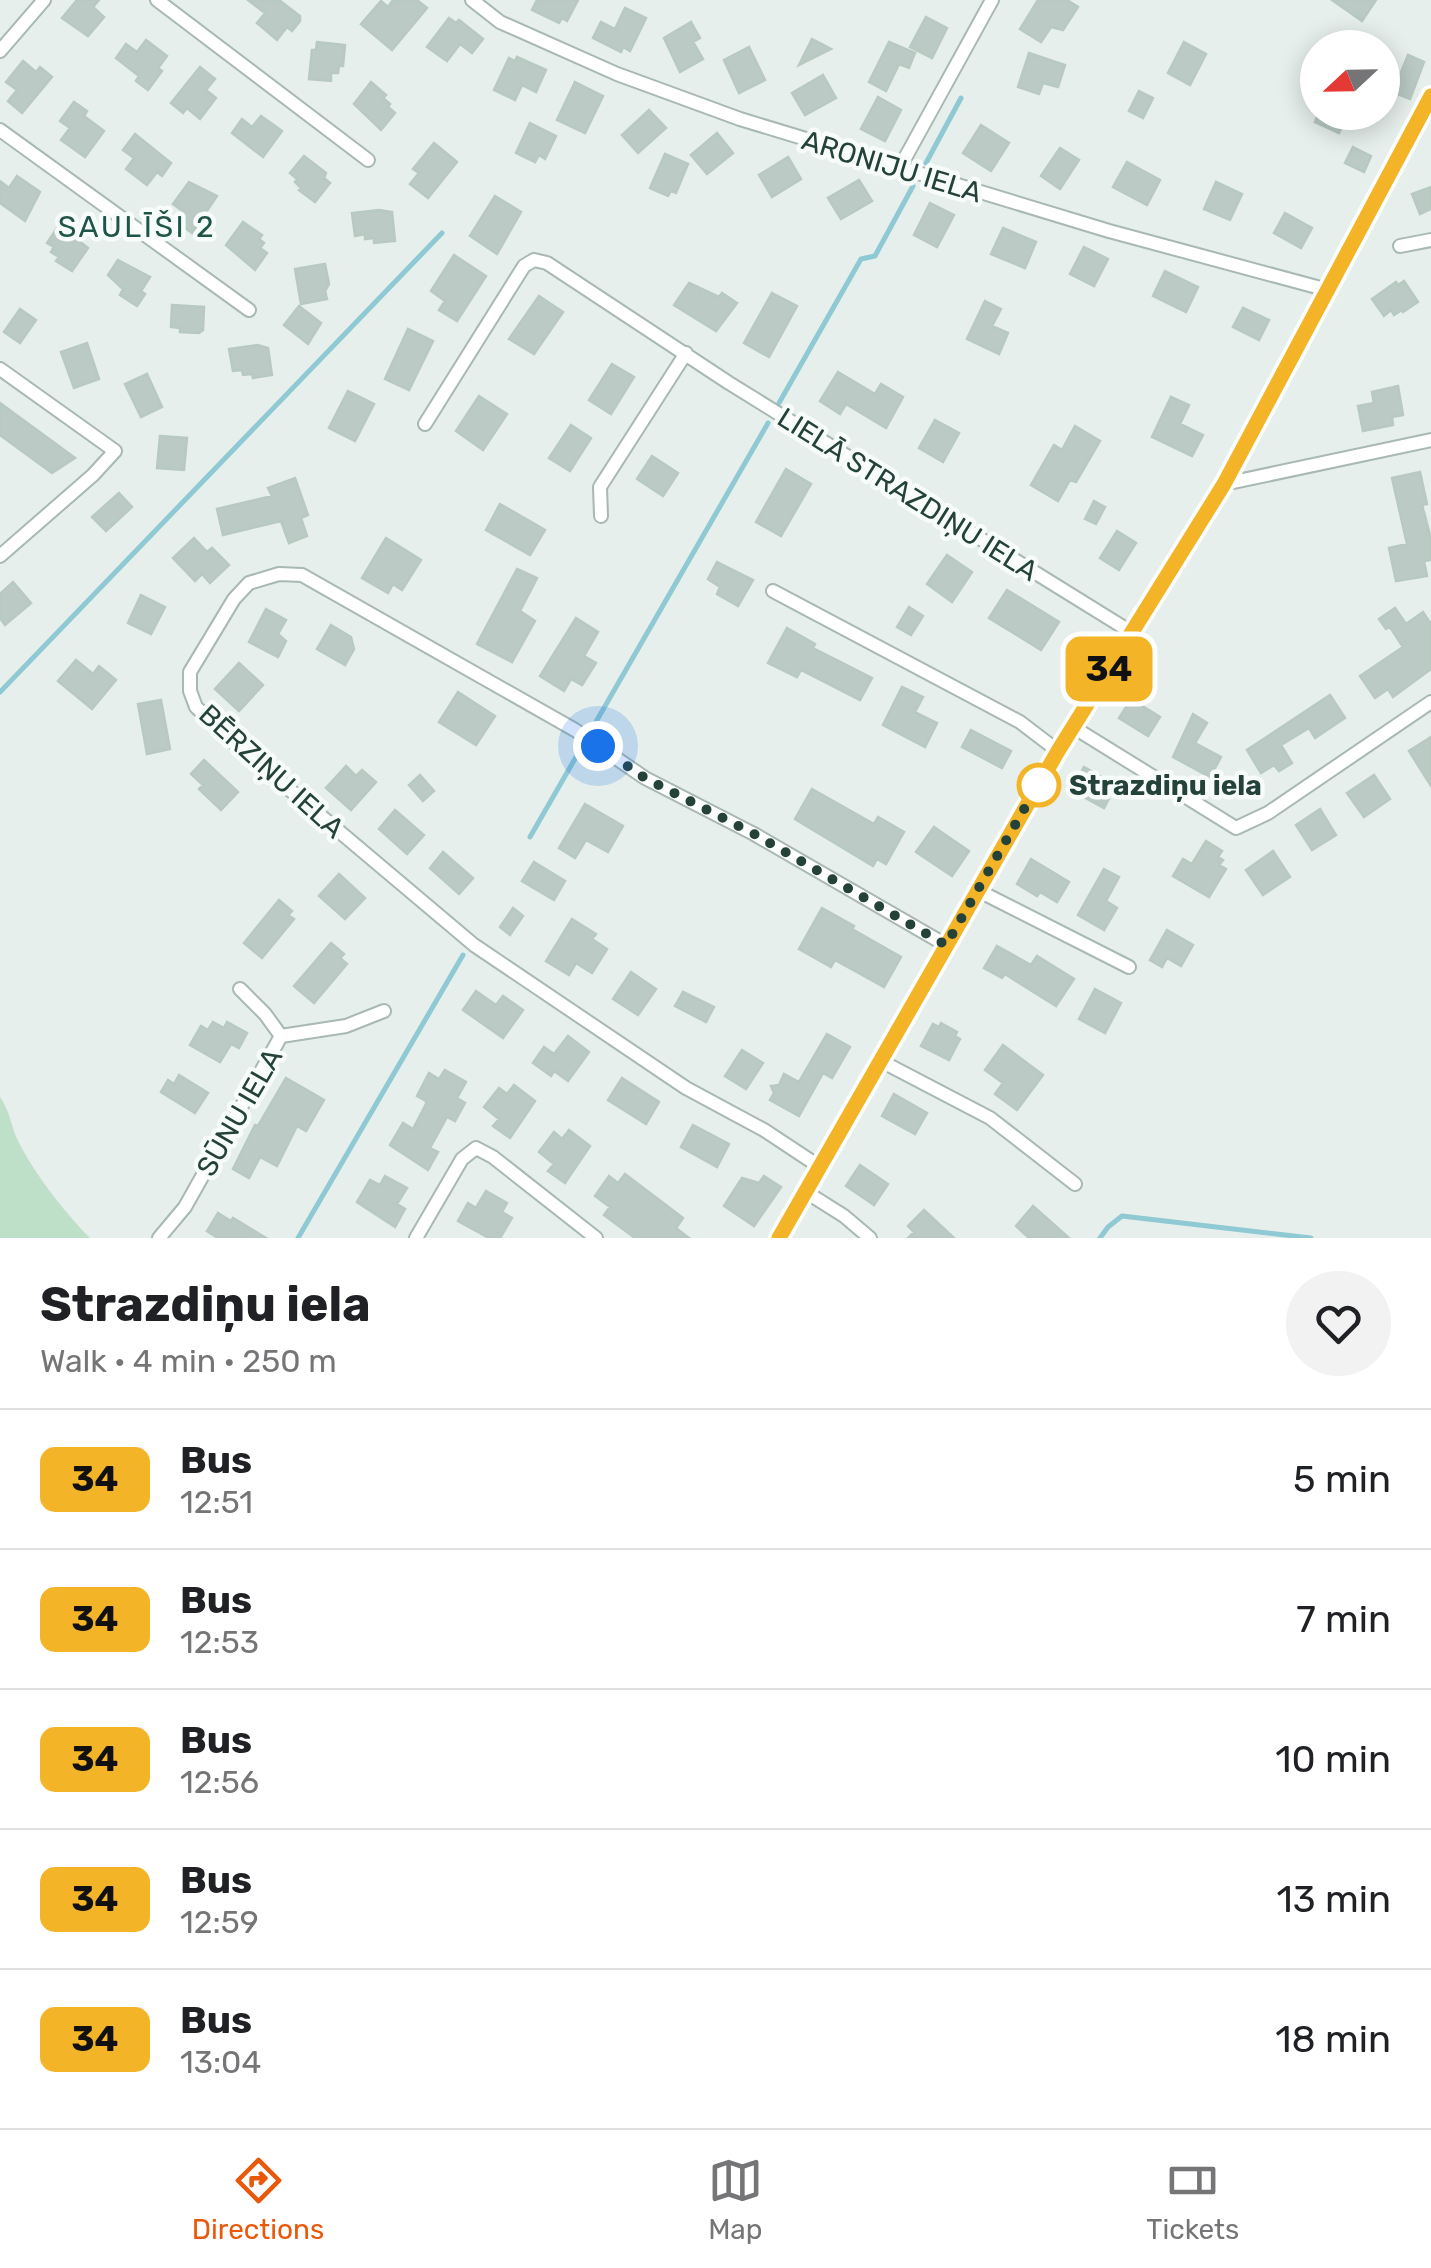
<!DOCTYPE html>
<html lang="en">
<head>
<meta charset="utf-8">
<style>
	body { margin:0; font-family:Rubik,sans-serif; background:#f2f2f2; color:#202124; height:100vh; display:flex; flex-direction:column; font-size:38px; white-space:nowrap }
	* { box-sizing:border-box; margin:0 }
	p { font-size:32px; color:#757577 }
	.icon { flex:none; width:55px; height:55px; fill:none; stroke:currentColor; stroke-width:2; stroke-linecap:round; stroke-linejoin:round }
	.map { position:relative; height:1238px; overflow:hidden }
	.drawer { display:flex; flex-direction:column; background:#fff; flex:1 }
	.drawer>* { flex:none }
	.badge { padding:0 20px; border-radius:15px; font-size:35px; line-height:65px }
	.needle { width:65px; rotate:248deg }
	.fabs { position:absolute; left:1300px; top:30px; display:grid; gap:20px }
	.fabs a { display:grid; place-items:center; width:100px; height:100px; border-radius:50%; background:#fff; box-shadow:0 5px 25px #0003; font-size:50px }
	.you { position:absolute; width:50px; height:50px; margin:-25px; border:8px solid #fff; border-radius:50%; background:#1a73e8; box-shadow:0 0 0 15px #1a73e833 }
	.map>.badge { position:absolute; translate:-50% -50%; box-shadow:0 0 0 5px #fff }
	.round { display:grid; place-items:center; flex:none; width:105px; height:105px; border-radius:52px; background:#f2f2f2 }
	.summary { display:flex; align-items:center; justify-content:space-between; height:170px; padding:0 40px }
	h1 { font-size:48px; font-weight:700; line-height:75px }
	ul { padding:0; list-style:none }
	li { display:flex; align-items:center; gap:30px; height:140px; padding:0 40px; border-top:2px solid #e0e0e0 }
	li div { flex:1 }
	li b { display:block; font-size:38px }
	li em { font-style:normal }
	li .badge { min-width:110px; font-weight:700; text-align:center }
	.tab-bar { display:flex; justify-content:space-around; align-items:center; height:140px; border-top:2px solid #e0e0e0; background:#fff; font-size:28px; color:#757577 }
	.tab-bar a { display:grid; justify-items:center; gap:5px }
	.tab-bar .current { color:#ea580c }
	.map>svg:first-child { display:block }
	.green { fill:#bfe0c8 }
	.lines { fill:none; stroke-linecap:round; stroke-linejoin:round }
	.stream { stroke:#8ec9d4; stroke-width:5 }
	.building { fill:#bbcac4; stroke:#b8c9c2; stroke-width:2.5 }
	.minor-casing { stroke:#a8b8b2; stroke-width:16 }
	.tertiary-casing { stroke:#a8b8b2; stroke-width:19 }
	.minor { stroke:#fff; stroke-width:12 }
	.tertiary { stroke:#fff; stroke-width:15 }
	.line-casing { stroke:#fff; stroke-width:22 }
	.line { stroke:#f4b427; stroke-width:15 }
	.walk { stroke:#24423a; stroke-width:10; stroke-dasharray:0 18 }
	.stop-dot { fill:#fff; stroke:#f4b427; stroke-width:5 }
	.labels { text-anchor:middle; stroke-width:9; stroke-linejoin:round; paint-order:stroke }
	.street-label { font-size:28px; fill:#24423a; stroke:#f7fbf9 }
	.stop-label { font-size:28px; font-weight:bold; fill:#24423a; stroke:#f7fbf9; text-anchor:start }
	.neighbourhood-label { font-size:30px; letter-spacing:2.5px; fill:#1f5548; stroke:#f7fbf9 }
</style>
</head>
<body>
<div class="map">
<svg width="1431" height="1238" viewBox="0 0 1431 1238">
	<rect width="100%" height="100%" fill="#e6efeb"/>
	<path class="green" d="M0,1097c10,14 11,29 18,44 16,32 47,72 72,97h-90z"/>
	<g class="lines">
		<path class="stream" d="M926,163l35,-65
			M779,403l82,-144 14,-3 38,-70
			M0,692l442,-459
			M593,727l175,-304
			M530,837l50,-87
			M298,1238l165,-283
			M1100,1238l8,-11 14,-11 189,22"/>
	</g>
	<path class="building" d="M77,0h22l-6,7 11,10 -16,19 -26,-18z
		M248,0h31l21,16v5l-8,10 -5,-4 -10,13 -20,-17 8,-10z
		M393,0h24l10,8 -35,42 -31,-26 20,-23 7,6z
		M537,0h41l-11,21 -5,-3 -3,5 -27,-13z
		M1038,0h29l11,7 -15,23 -12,-3 -10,15 -21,-13z
		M1332,0h44l-14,21z
		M625,8l21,10 -16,33 -7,-4 -2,5 -28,-14 8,-16 14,7z
		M926,17l21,11 -15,30 -22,-11z
		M449,18l7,5 3,-3 24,19 -11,14 -12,-9 -13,17 -20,-14z
		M691,22l9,16 -7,4 10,17 -23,13 -16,-34z
		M812,39l19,10 -32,16z
		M146,40l21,16 -9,12 4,3 -14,19 -12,-9 3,-5 -23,-18 10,-14 11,8z
		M317,42l28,3 -2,21 -4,-1 -1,8h-7v8l-22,-2 3,-29h4z
		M889,42l26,11 -6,15 -10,-4 -13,27 -17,-9z
		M1184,42l22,12 -16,31 -22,-12z
		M749,47l16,33 -26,13 -15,-33z
		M1029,53l36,12 -7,22 -15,-4 -4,11 -21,-7z
		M1408,55l16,7 -14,37 -17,-7z
		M517,57l29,13 -10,22 -14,-7 -7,15 -21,-10 15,-32 6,3z
		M23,61l13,11 4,-5 12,10 -30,36 -14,-12 9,-11 -11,-8z
		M200,67l15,12 -9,11 10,8 -16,21 -13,-11 -4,5 -12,-10z
		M823,75l13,23 -31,17 -13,-22z
		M371,82l15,13 -3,3 7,6 -2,3 7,6 -14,17 -27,-26z
		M575,82l28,14 -18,37 -28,-13z
		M1139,91l14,7 -10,20 -14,-7z
		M878,97l23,13 -16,31 -24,-12z
		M74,102l13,9 -3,5 20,15 -19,26 -24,-17 9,-12 -10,-7z
		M649,110l17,18 -28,25 -16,-18z
		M1319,112h29l-9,21 -24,-11z
		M261,116l21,15 -19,26 -31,-24 10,-14 10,8z
		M530,123l26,13 -11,23 -6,-4 -4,7 -19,-9z
		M981,125l28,18 -18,28 -28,-18z
		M717,133l16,20 -26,21 -16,-19z
		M135,134l36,29 -9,13 -5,-4 -10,13 -21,-16 8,-11 -11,-8z
		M434,143l23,19 -29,36 -18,-14 9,-11 -6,-4z
		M1353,147l18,9 -7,16 -19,-9z
		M1060,148l19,12 -19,29 -19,-13z
		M665,154l23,10 -12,29 -5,-2 -3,5 -18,-8z
		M304,156l22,17 -2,5 6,5 -15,19 -16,-12 2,-2 -6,-6 2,-3 -7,-6z
		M788,157l13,22 -29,18 -13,-22z
		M1127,162l33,18 -13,25 -34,-18z
		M17,176l23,16 -15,29 -25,-18v-22l9,7z
		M859,180l13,21 -31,18 -13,-21z
		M189,182l28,14 -25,37 -14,-10 7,-10 -12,-9z
		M1216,182l26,12 -12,26 -26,-11z
		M1431,187v22l-11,5 -8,-20z
		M495,196l26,16 -24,42 -27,-18z
		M930,203l24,12 -17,32 -23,-12z
		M379,210l13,2 3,29 -21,2v-5l-9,1v-5l-10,2 -3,-23z
		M1285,213l27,15 -11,20 -27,-15z
		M243,222l19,13 -3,4 5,4 -4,5 7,5 -12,17 -29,-25z
		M59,225l29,23 -16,23 -16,-10 3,-4 -8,-5 3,-5 -7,-4z
		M1003,228l33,14 -11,26 -34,-14z
		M1084,247l24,12 -14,27 -24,-12z
		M454,255l32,21 -29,45 -18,-11 6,-9 -14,-10z
		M118,260l32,17 -9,14 4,3 -8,12 -17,-11 3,-6 -15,-14z
		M325,264l4,20 -4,7 2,8 -26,5 -6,-35z
		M1165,271l33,16 -12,25 -33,-16z
		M1404,281l14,21 -15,10 -1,-2 -8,5 -3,-5 -7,6 -12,-17 24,-17 2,3z
		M689,283l30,14 3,-4 15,10 -21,28 -42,-26z
		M772,293l25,13 -28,51 -25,-14z
		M539,296l24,16 -29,42 -25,-15z
		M985,301l16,8 -9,17 16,7 -9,21 -32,-15z
		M172,305l32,2 -1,23 -4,3 -19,-1v-4l-9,-1z
		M299,306l22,17 -13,21 -24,-19z
		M1243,308l26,12 -10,20 -26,-13z
		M20,309l16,11 -16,23 -16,-11z
		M408,329l25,12 -24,49 -24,-11z
		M87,343l12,36 -25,9 -13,-36z
		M257,345l11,3 4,27 -19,3 -1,-4 -9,1 -1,-5 -9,1 -4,-22z
		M612,364l22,13 -23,37 -22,-14z
		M838,372l37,22 6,-10 22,13 -17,31 -40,-24 -6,10 -20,-13z
		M147,374l15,33 -21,10 -16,-33z
		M1398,386l5,29 -11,2 1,8 -30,6 -5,-25 16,-3 -2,-11z
		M348,391l26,13 -19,37 -26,-13z
		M479,396l28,18 -24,36 -27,-19z
		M1171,397l18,8 -9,19 23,11 -11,21 -40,-19z
		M0,403l75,55 -23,15 -52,-38z
		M935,420l24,13 -16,29 -24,-14z
		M571,425l20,13 -21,33 -21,-13z
		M1075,426l25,15 -24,41 -6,-2 -12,21 -27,-16 23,-40 8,5z
		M160,436l27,2 -3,32 -27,-2z
		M652,456l26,17 -15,23 -26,-17z
		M786,469l25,15 -30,52 -25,-14z
		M1420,472l7,32 -5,1 9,34v21l-7,1 3,15 -31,5 -7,-33 18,-4 -15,-66z
		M295,478l13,37 -7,3 6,18 -18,7 -8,-22 -58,14 -6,-26 55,-13 -4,-8z
		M119,493l13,14 -26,24 -14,-14z
		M1094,501l11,6 -9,17 -11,-5z
		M500,504l45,26 -15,25 -44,-25z
		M1117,531l19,12 -17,27 -19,-12z
		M194,538l13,14 5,-4 17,17 -19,18 -8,-9 -7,7 -22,-23z
		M386,538l35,22 -19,30 -9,-6 -5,9 -26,-15z
		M947,555l25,17 -20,30 -25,-18z
		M717,562l36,18 -15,26 -21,-12 3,-7 -12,-8z
		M517,569l20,9 -17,33 15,10 -23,41 -35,-18z
		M13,582l18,21 -26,22 -5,-7v-24z
		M1007,590l52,32 -18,28 -52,-32z
		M141,595l24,12 -14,27 -23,-11z
		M909,607l14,9 -12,19 -14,-8z
		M1395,608l11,16 17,-12 8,12v45l-38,28 -5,-8 -13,9 -15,-22 43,-29 -13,-20 -4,2 -7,-10z
		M266,609l20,11 -8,14 8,7 -8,16 -29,-15z
		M576,618l22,14 -14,24 12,7 -14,22 -11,-6 -7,12 -24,-15z
		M331,625l20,12 3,12 -9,16 -28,-16z
		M787,628l28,16 -2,4 59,30 -12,22 -59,-30 -4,7 -29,-14z
		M76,660l17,14 6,-8 17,14 -24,29 -34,-28z
		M239,663l24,22 -24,26 -24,-22z
		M902,687l21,10 -8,15 22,11 -12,24 -42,-22z
		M458,692l37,24 -19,29 -37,-23z
		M1330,695l15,23 -30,20 -6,-10 -28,17 11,18 -13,8 -5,-6 -13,8 -14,-23z
		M1131,699l29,18 -12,19 -29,-18z
		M161,700l9,49 -23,5 -9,-50z
		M1193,714l14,9 -12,20 26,14 -11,20 -37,-20z
		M971,730l40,21 -9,17 -40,-21z
		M1431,737v49l-22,-35z
		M204,760l34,32 -17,18 -22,-21 4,-4 -12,-11z
		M346,766l10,10 6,-6 14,12 -25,28 -25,-22z
		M1084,767l32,18 -12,23 -33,-18z
		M420,775l14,16 -11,10 -14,-16z
		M1374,775l16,24 -26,18 -17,-24z
		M812,789l62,35 4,-7 26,15 -18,32 -9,-5 -4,7 -78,-47z
		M585,804l38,22 -15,26 -22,-12 -11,18 -16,-10z
		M1320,809l16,26 -24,15 -16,-25z
		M395,810l29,25 -17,19 -28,-25z
		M934,827l35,24 -17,25 -36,-24z
		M1206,841l16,10 -4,6 5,3 -4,5 7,4 -17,28 -36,-21 10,-17 9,5z
		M1273,851l17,26 -27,18 -17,-25z
		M443,852l30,26 -14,16 -29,-26z
		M1031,859l38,23 -12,20 -17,-10 -3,4 -20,-12z
		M534,862l31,19 -11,19 -32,-19z
		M1104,869l15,8 -13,24 11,7 -13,22 -26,-15z
		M339,874l26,24 -20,21 -26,-23z
		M279,900l13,11 -4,4 6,4 -32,39 -18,-15z
		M513,908l10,8 -13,19 -10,-8z
		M822,908l32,18 -2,3 49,28 -17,30 -49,-27 -4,7 -32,-18z
		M572,919l24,15 -4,5 15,10 -15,24 -16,-10 -7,12 -23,-14z
		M1167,930l26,15 -12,21 -14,-8 -5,9 -12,-7z
		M331,943l13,11 -4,4 7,6 -33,39 -20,-17z
		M997,946l34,19 6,-9 37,23 -18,27 -51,-32 -3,4 -18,-10z
		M631,972l25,17 -18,26 -25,-16z
		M1095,989l26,14 -16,30 -26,-14z
		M476,991l20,14 7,-9 20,14 -20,28 -40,-28z
		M683,992l31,15 -8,15 -31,-16z
		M213,1022l11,6 3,-6 20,11 -8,15 -8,-4 -11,18 -30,-17 11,-19 7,4z
		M941,1023l16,9 -2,4 5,3 -11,21 -28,-14 12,-22 6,3z
		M827,1034l23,13 -18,31 -9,-5 -24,43 -29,-16 4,-7 -3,-7 8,-1 5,-11 15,8z
		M568,1036l21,16 -21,29 -14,-10 -3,5 -18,-13 11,-16 10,7z
		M1003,1045l40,30 -26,35 -22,-16 8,-11 -18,-13z
		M742,1050l21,13 -17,26 -21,-13z
		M445,1070l21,12 -9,16 8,5 -10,18 -8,-4 -17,31 8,4 -10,18 -38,-25 13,-22 10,6 13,-25v-3l-9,-5 12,-23 10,6z
		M179,1075l29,18 -13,20 -34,-21 7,-12 6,4z
		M286,1078l38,22 -18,31 -9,-5 -20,40 -17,-9 -11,21 -16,-9 22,-44 3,1z
		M622,1078l37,24 -13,22 -38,-24z
		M514,1085l21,16 -25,37 -17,-12 6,-7 -15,-12 15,-19 8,6z
		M894,1094l33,19 -12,21 -33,-18z
		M693,1125l36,19 -12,23 -36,-20z
		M569,1130l21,16 -25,37 -17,-12 6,-7 -15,-12 15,-20 8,7z
		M860,1165l28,19 -14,21 -28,-19z
		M625,1174l58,44 -7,10 13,10h-54l-31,-23 6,-8 -15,-11 14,-20 9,7z
		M385,1176l22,12 -10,16 8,5 -10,18 -38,-25 13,-22 10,5z
		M764,1176l17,11 -27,39 -30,-20 18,-28 17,5z
		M486,1191l21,12 -5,9 10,6 -12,20h-11l-31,-17 10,-18 8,5z
		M1033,1206l36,32h-40l-13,-12z
		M924,1210l30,28h-46l6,-6 -6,-6z
		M218,1213l13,8 2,-3 33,20h-48l-11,-7z"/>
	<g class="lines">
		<g class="minor-casing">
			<path id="minor" d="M157,0l211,160
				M472,0l28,22 117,52 123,45 369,112 219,59
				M0,51l44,-51
				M0,130l249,180
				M899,169l93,-169
				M1400,246l31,-6
				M0,369l115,82 -22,24 -93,81
				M425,424l99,-158 10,-6 13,3 182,120 402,249
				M1224,484l207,-44
				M601,516l-1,-29 86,-134
				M773,591l247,131 38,29
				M1073,727l163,101 32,-15 163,-111
				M977,890l152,77
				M281,1036l65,-10 38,-15
				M879,1060l111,58 85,66
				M820,1167l-56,-37 -78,-42 -212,-143 -242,-204 -36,-34 -6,-16v-19l44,-73 15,-16 30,-9 23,1 273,155 70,48 109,56 192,111
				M806,1192l38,24 26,22
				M159,1238l26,-31 96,-171 -16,-22 -25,-25
				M416,1238l46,-79 14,-11 17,9 103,81"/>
		</g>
		<g class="tertiary-casing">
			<path id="tertiary" d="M779,1238l279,-487 166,-267 207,-388"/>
		</g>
		<use href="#minor" class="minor"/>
		<use href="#tertiary" class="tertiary"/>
	</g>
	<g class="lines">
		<g class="line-casing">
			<path id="line" d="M779,1238l279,-487 166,-267 207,-388"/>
		</g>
		<use href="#line" class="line"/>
		<path class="walk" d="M598,746l47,32 109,56 192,111 96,-167 -3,7"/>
	</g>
	<circle class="stop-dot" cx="1039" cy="785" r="20"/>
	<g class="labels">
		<g class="street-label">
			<text transform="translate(892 166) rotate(17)" y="10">ARONIJU IELA</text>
			<text transform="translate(908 494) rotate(32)" y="10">LIELĀ STRAZDIŅU IELA</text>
			<text transform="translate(272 771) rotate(42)" y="10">BĒRZIŅU IELA</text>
			<text transform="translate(239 1112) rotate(-60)" y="10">SŪNU IELA</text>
		</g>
		<g class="stop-label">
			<text x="1069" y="795">Strazdiņu iela</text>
		</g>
		<g class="neighbourhood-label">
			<text x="137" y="237">SAULĪŠI 2</text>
		</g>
	</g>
</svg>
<div class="fabs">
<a><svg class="needle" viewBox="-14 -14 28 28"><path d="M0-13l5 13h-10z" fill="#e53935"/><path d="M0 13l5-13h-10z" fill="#757577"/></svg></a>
</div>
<div class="you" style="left:598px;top:746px"></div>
<b class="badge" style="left:1109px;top:669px;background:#f4b427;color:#111">34</b>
</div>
<section class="drawer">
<div class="summary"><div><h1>Strazdiņu iela</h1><p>Walk · 4 min · 250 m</p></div><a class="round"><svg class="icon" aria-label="heart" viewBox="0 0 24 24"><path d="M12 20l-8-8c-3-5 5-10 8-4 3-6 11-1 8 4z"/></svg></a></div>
<ul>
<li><span class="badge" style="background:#f4b427;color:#111">34</span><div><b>Bus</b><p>12:51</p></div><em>5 min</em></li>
<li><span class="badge" style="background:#f4b427;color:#111">34</span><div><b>Bus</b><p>12:53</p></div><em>7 min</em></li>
<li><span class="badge" style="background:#f4b427;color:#111">34</span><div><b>Bus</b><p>12:56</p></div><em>10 min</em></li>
<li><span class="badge" style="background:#f4b427;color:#111">34</span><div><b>Bus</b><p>12:59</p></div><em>13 min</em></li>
<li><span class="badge" style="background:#f4b427;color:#111">34</span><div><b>Bus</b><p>13:04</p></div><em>18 min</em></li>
</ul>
</section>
<nav class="tab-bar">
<a class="current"><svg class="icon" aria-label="directions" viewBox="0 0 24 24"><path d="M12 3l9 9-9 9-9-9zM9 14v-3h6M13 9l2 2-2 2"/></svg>Directions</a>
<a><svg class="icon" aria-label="map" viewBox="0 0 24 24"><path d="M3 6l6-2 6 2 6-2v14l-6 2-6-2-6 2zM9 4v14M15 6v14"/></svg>Map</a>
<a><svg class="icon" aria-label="tickets" viewBox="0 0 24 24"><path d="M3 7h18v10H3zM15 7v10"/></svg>Tickets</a>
</nav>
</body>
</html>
